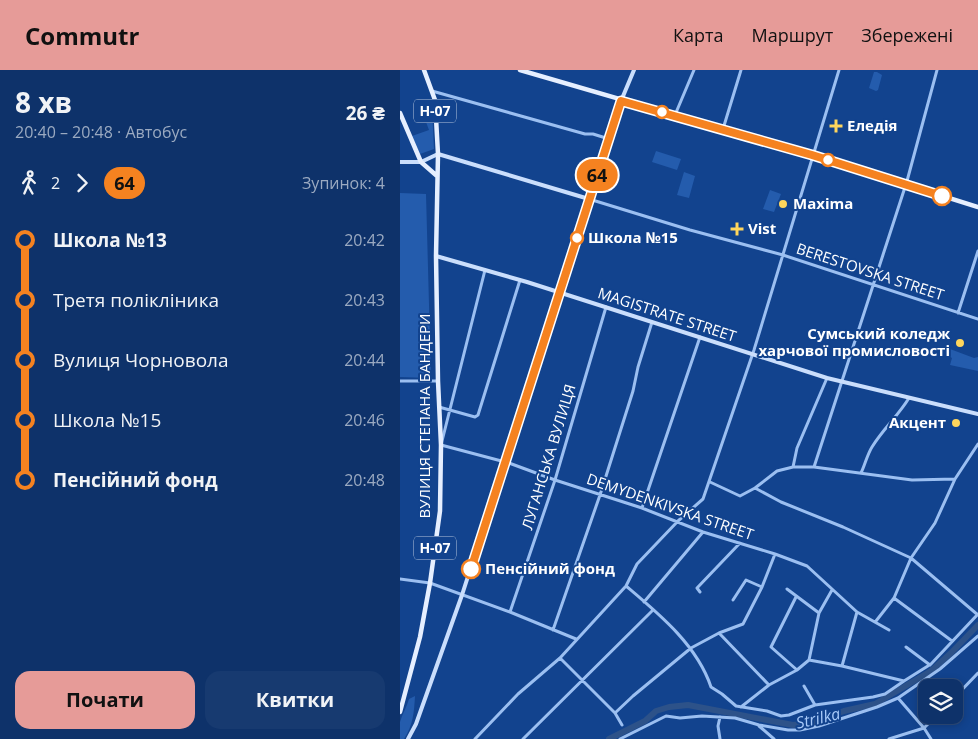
<!DOCTYPE html>
<html lang="uk">
<head>
<meta charset="utf-8">
<style>
	body { margin:0; font-family:"Open Sans",sans-serif; background:#173a70; color:#f1f3f6; height:100vh; display:flex; flex-direction:column; font-size:19px; white-space:nowrap }
	* { box-sizing:border-box; margin:0 }
	p { font-size:16px; color:#9baac1 }
	.icon { flex:none; width:28px; height:28px; fill:none; stroke:currentColor; stroke-width:2; stroke-linecap:round; stroke-linejoin:round }
	.map { position:relative; flex:1; overflow:hidden }
	.panel { display:flex; flex-direction:column; background:#0e326a; width:400px }
	.panel>* { flex:none }
	.badge { padding:0 10px; border-radius:16px; font-size:18px; line-height:32px }
	.controls { position:absolute; left:518px; top:609px; display:grid; gap:10px }
	.controls a { display:grid; place-items:center; width:45px; height:45px; border-radius:10px; background:#0e326a; box-shadow:0 2px 8px #0003,0 0 0 1px #2e4d7e; font-size:25px }
	.map>.badge { position:absolute; translate:-50% -50%; box-shadow:0 0 0 2px #fff }
	.legs { display:flex; align-items:center; gap:8px; height:55px; padding:0 15px; font-size:16px }
	.legs p { margin-inline-start:auto }
	.overview { display:flex; align-items:center; justify-content:space-between; height:85px; padding:0 15px }
	h1 { font-size:28px; font-weight:700; line-height:38px }
	.button { display:flex; gap:10px; margin-top:auto; padding:10px 15px }
	.button a { flex:1; height:58px; border-radius:15px; background:#e69b98; color:#111; font-size:20px; font-weight:700; line-height:58px; text-align:center }
	.button a+a { background:#173a70; color:#f1f3f6 }
	ul { padding:0 15px; list-style:none }
	li { display:flex; align-items:center; gap:18px; height:60px; font-size:19px }
	li i { display:grid; place-items:center; width:8px; height:100%; margin:0 6px; background:currentColor }
	li i::after { content:''; width:12px; height:12px; margin:-6px; border:4px solid; border-radius:50%; background:#0e326a }
	li p { margin-inline-start:auto }
	li:first-child i { background:linear-gradient(#0000 50%,currentColor 0) }
	li:last-child i { background:linear-gradient(currentColor 50%,#0000 0) }
	header { display:flex; align-items:center; gap:30px; box-sizing:border-box; height:70px; padding:0 25px; background:#e69b98; color:#111 }
	header strong { font-size:24px }
	nav { display:flex; gap:28px; margin-inline-start:auto; font-size:18px }
	main { display:flex; flex:1; min-height:0 }
	.map>svg:first-child { display:block }
	.green { fill:#245cad }
	.lines { fill:none; stroke-linecap:round; stroke-linejoin:round }
	.river { stroke:#2d5289; stroke-width:6 }
	.street { stroke:#9bbff1; stroke-width:3 }
	.secondary { stroke:#cadefc; stroke-width:4 }
	.primary { stroke:#e6efff; stroke-width:4.5 }
	.line-1-casing { stroke:#fff; stroke-width:11 }
	.line-1 { stroke:#f58220; stroke-width:8 }
	.stop-1-dot { fill:#fff; stroke:#f58220; stroke-width:2.5 }
	.poi-dot { fill:#ffd65c; stroke:#12438e; stroke-width:2 }
	.labels { text-anchor:middle; stroke-width:4; stroke-linejoin:round; paint-order:stroke }
	.shield { fill:#12438e; stroke:#b8c7dd; stroke-width:1 }
	.shield-label { font-size:14px; font-weight:bold; fill:#fff }
	.poi-label { font-size:15px; font-weight:bold; fill:#fff; stroke:#12438e; text-anchor:start }
	.stop-label { font-size:15px; font-weight:bold; fill:#fff; stroke:#12438e; text-anchor:start }
	.street-label { font-size:15px; fill:#fff; stroke:#12438e }
	.water-label { font-size:16px; font-style:italic; fill:#a7c9f9; stroke:#12438e }
</style>
</head>
<body>
<header>
<strong>Commutr</strong>
<nav><a>Карта</a><a>Маршрут</a><a>Збережені</a></nav>
</header>
<main>
<section class="panel">
<div class="overview"><div><h1>8 хв</h1><p>20:40 – 20:48 · Автобус</p></div><b>26 ₴</b></div>
<div class="legs"><svg class="icon" aria-label="walk" viewBox="0 0 24 24"><circle cx="13" cy="4" r="2"/><path d="M13 8l-2 6 4 7M11 14l-3 7M7 12l3-4h3l4 4"/></svg>2<svg class="icon" aria-label="forward" viewBox="0 0 24 24"><path d="M9 5l7 7-7 7"/></svg><b class="badge" style="background:#f58220;color:#111">64</b><p>Зупинок: 4</p></div>
<ul>
<li><i style="color:#f58220"></i><b>Школа №13</b><p>20:42</p></li>
<li><i style="color:#f58220"></i><span>Третя полікліника</span><p>20:43</p></li>
<li><i style="color:#f58220"></i><span>Вулиця Чорновола</span><p>20:44</p></li>
<li><i style="color:#f58220"></i><span>Школа №15</span><p>20:46</p></li>
<li><i style="color:#f58220"></i><b>Пенсійний фонд</b><p>20:48</p></li>
</ul>
<div class="button"><a>Почати</a><a>Квитки</a></div>
</section>
<div class="map">
<svg width="578" height="669" viewBox="0 0 578 669">
	<rect width="100%" height="100%" fill="#12438e"/>
	<path class="green" d="M474,2h3l5,3 -4,15 -2,1 -7,-3z
		M32,39l2,40 -14,5 -8,-18 17,-6 -6,-16z
		M256,81l25,8 -4,11 -25,-8z
		M284,102l11,4 -6,22 -12,-3z
		M370,120l11,4 -7,18 -11,-3z
		M0,123l26,1 5,184 -31,-1z
		M550,279l24,9 4,-1v14l-28,-6 2,-7 -5,-3z
		M15,626c-1,17 -2,29 -11,43h-4c0,-5 0,-11 0,-17 2,-8 7,-15 9,-23z"/>
	<g class="lines">
		<path class="river" d="M209,669l36,-18 11,-10 13,-4 19,-2 105,20 22,-3 29,-11 31,-7 56,-33 20,-18 27,-28"/>
		<path class="street" d="M32,21l153,43h8l16,5
			M275,45l19,-45
			M323,59l18,-59
			M189,129l101,31 93,25 195,64
			M85,200l-44,175 68,18 46,17 87,28 61,24 72,22 32,12 50,46 32,18
			M558,243l20,-62
			M0,311h38
			M39,337l36,10 3,-2 42,-135
			M393,397l4,-19 30,-70
			M414,397l93,-286 30,-111
			M461,403c4,-8 6,-18 11,-26 11,-18 26,-31 37,-49
			M310,412l30,14 15,-8 22,-17 16,-4h21l98,13 43,-1
			M355,418l26,14 62,25 68,31 67,57
			M242,438l58,-171
			M0,509l30,4 80,29 66,27
			M226,516c33,28 71,59 85,101l11,7 14,12 31,5 14,5 8,-1 26,-10 58,-8 12,-3 19,-13
			M387,519l32,24
			M300,522l-3,-4 43,-45
			M396,527l-25,50 26,23
			M494,528l58,43
			M333,530l13,-20 16,7
			M244,532l59,-70
			M110,542l45,-132 51,-173
			M476,551l18,-23 17,-40 24,-35 20,-44 23,-35
			M153,560l47,-135 33,-104 5,-24 14,-45
			M319,563l50,52
			M506,577l24,18
			M160,588l55,55 7,12
			M409,590l10,-47 13,-23
			M442,596l15,-54
			M404,616l11,19
			M498,628l26,30 7,11
			M554,628l24,-25
			M341,637l28,-22 28,-15 12,-10 33,6 62,15 27,-17 47,-50
			M215,643l18,-17 58,-48 28,-15 24,-9 19,-37 13,-33
			M359,656l15,13
			M75,669l43,-45 42,-36 66,-72 11,-22 41,-43 25,-22 51,-149 85,-280
			M123,669l130,-129
			M220,669l46,-23 14,2 22,-2 33,2 24,7 29,5h12l19,-4 58,-19 21,-9 42,-29 38,-33
			M320,669l-2,-13 2,-9
			M489,669l35,-11 13,-13"/>
		<path class="secondary" d="M0,92h21l17,-8 151,45
			M36,186l91,26 300,96 151,36
			M8,669l8,-15 46,-129 159,-494 13,-31"/>
		<path class="primary" d="M120,0l299,87 159,50
			M0,43l21,49 16,14
			M0,642l20,-75 10,-54 10,-72 1,-66 -3,-64 -2,-125 2,-102 -3,-54 -11,-30"/>
	</g>
	<g class="lines">
		<g class="line-1-casing">
			<path id="line-1" d="M71,499l150,-468 191,54 130,41"/>
		</g>
		<use href="#line-1" class="line-1"/>
	</g>
	<g class="stop-1-dot">
		<circle cx="262" cy="42" r="6"/>
		<circle cx="428" cy="90" r="6"/>
		<circle cx="542" cy="126" r="9"/>
		<circle cx="177" cy="168" r="6"/>
		<circle cx="71" cy="499" r="9"/>
	</g>
	<g class="poi-dot">
		<path d="M433.5 48.5h5v5h5v5h-5v5h-5v-5h-5v-5h5z"/>
		<circle cx="383" cy="134" r="5"/>
		<path d="M334.5 151.5h5v5h5v5h-5v5h-5v-5h-5v-5h5z"/>
		<circle cx="560" cy="273" r="5"/>
		<circle cx="556" cy="353" r="5"/>
	</g>
	<g class="labels">
		<g class="shield">
			<rect x="14" y="29.5" width="42" height="23" rx="4"/>
			<rect x="14" y="466.5" width="42" height="23" rx="4"/>
		</g>
		<g class="shield-label">
			<text x="35" y="46">Н-07</text>
			<text x="35" y="483">Н-07</text>
		</g>
		<g class="poi-label">
			<text x="447" y="61">Еледія</text>
			<text x="393" y="139">Maxima</text>
			<text x="348" y="164">Vist</text>
			<text x="550" y="269" text-anchor="end">Сумський коледж<tspan x="550" dy="17">харчової промисловості</tspan></text>
			<text x="546" y="358" text-anchor="end">Акцент</text>
		</g>
		<g class="stop-label">
			<text x="188" y="173">Школа №15</text>
			<text x="85" y="504">Пенсійний фонд</text>
		</g>
		<g class="street-label">
			<text transform="translate(470 202) rotate(18)" y="5">BERESTOVSKA STREET</text>
			<text transform="translate(267 245) rotate(18)" y="5">MAGISTRATE STREET</text>
			<text transform="translate(25 346) rotate(-90)" y="5">ВУЛИЦЯ СТЕПАНА БАНДЕРИ</text>
			<text transform="translate(149 387) rotate(-73)" y="5">ЛУГАНСЬКА ВУЛИЦЯ</text>
			<text transform="translate(270 437) rotate(19)" y="5">DEMYDENKIVSKA STREET</text>
		</g>
		<g class="water-label">
			<text transform="translate(418 648) rotate(-13)" y="6">Strilka</text>
		</g>
	</g>
</svg>
<div class="controls">
<a><svg class="icon" aria-label="layers" viewBox="0 0 24 24"><path d="M12 4l9 5-9 5-9-5zM3 14l9 5 9-5"/></svg></a>
</div>
<b class="badge" style="left:197px;top:105px;background:#f58220;color:#111">64</b>
</div>
</main>
</body>
</html>
